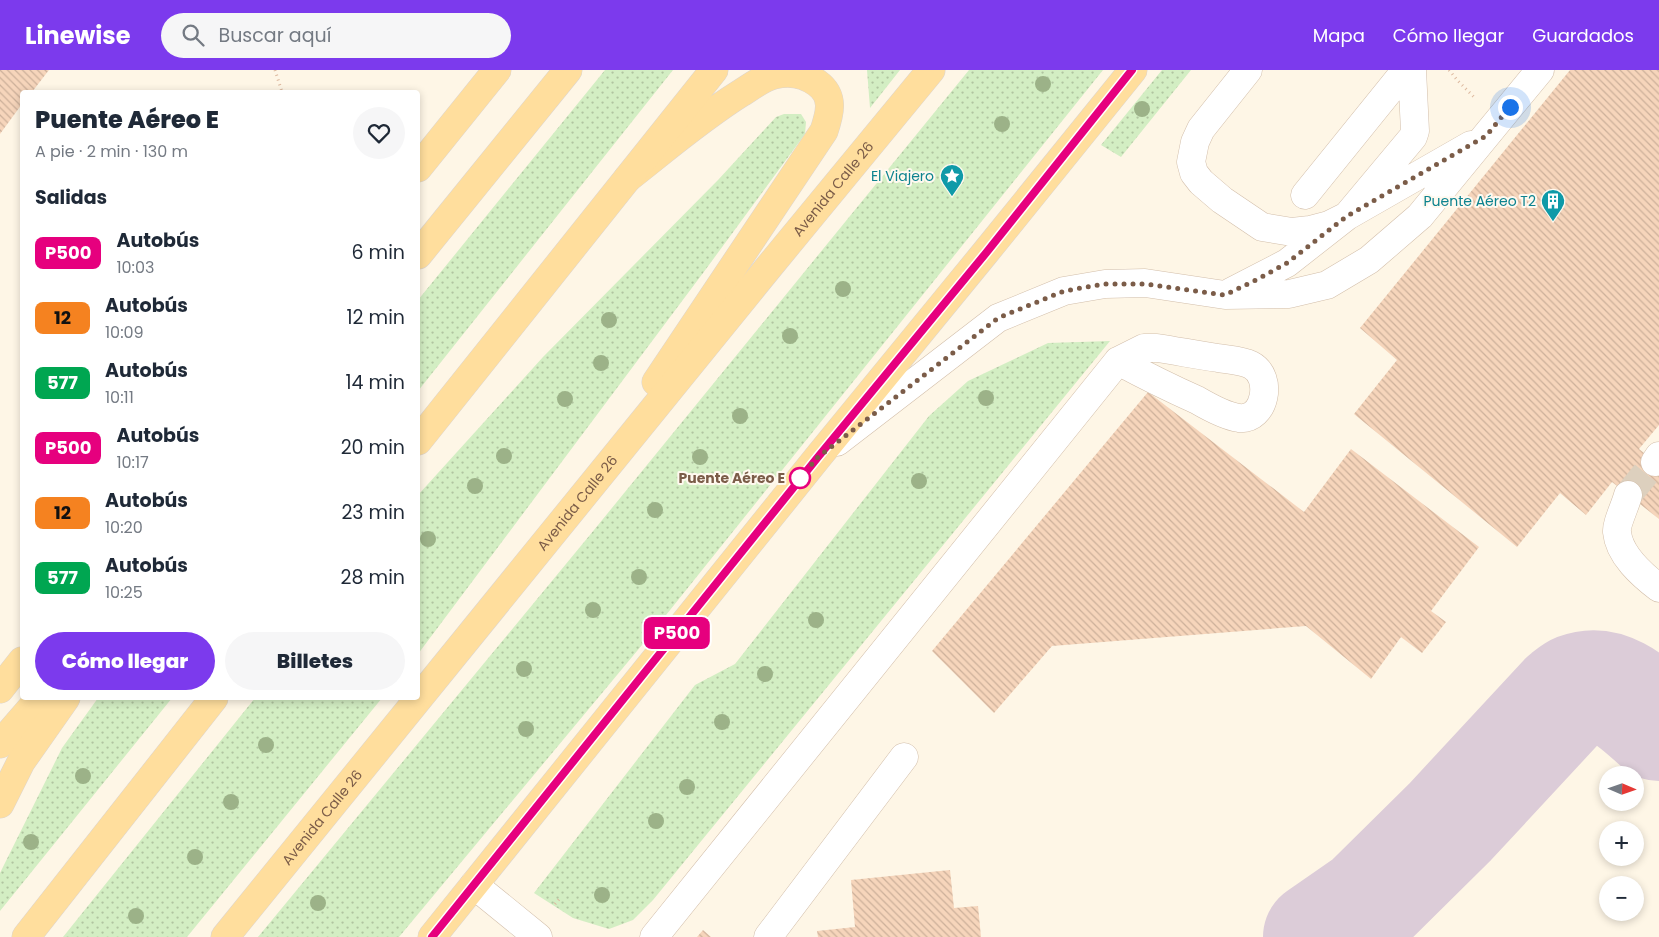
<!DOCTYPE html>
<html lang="es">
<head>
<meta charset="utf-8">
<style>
	body { margin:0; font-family:Poppins,sans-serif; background:#f6f6f7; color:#1f2937; height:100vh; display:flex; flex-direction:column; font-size:19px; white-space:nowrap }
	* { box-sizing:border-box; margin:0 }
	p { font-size:16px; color:#747a83 }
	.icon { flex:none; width:28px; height:28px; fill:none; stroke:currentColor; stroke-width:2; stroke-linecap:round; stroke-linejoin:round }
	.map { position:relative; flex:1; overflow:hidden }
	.panel { position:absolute; left:20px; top:20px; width:400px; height:610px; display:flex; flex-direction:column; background:#fff; border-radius:5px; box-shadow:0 2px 8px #0003 }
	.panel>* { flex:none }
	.badge { padding:0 10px; border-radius:8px; font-size:18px; line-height:32px }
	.needle { width:32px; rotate:92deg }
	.buttons { position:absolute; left:1599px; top:696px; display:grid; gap:10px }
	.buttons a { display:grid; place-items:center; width:45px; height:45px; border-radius:50%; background:#fff; box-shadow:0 2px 8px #0003; font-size:25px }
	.you { position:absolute; width:25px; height:25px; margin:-12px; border:4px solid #fff; border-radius:50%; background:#1a73e8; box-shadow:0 0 0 8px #1a73e833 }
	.map>.badge { position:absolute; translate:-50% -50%; box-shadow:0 0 0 2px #fff }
	h2 { padding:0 15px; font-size:19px; line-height:45px }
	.round { display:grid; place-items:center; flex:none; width:52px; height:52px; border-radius:26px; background:#f6f6f7 }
	.summary { display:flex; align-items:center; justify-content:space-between; height:85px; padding:0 15px }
	h1 { font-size:24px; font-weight:800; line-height:38px }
	.button { display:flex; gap:10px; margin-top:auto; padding:10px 15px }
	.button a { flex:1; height:58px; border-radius:30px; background:#7c3aed; color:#fff; font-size:20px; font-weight:800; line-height:58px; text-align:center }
	.button a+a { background:#f6f6f7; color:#1f2937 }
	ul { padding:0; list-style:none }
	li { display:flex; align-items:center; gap:15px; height:65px; padding:0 15px }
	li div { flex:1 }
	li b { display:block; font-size:19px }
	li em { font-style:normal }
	li .badge { min-width:55px; font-weight:700; text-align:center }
	header { display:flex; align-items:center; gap:30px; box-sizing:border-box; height:70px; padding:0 25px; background:#7c3aed; color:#fff }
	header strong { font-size:24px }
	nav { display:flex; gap:28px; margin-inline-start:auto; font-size:18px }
	.search { width:350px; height:45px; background:#f6f6f7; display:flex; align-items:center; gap:12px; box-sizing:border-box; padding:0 18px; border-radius:28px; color:#747a83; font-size:19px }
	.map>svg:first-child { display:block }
	.green { fill:url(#green-dots) }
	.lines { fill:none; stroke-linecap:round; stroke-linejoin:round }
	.taxiway { stroke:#dcccd8; stroke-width:112 }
	.building { fill:url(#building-back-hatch) }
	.minor-tunnel { stroke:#ddd0be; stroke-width:28; stroke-dasharray:28 14; stroke-linecap:butt }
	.minor-casing { stroke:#d2beaa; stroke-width:29 }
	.major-casing { stroke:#ddd5cf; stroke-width:29 }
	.path { stroke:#dcb89e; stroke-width:3; stroke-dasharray:1 4; stroke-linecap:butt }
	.minor { stroke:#fff; stroke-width:28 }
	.major { stroke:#ffde9d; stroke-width:28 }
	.tree { fill:#9cb288 }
	.line-casing { stroke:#fff; stroke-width:11 }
	.line { stroke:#e6007e; stroke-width:8 }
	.walk { stroke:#7b5c48; stroke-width:5; stroke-dasharray:0 9 }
	.stop-dot { fill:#fff; stroke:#e6007e; stroke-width:2.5 }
	.labels { text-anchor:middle; stroke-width:4; stroke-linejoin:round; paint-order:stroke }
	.culture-label { font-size:14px; fill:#0d838f; stroke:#fff9ef; text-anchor:end }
	.street-label { font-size:14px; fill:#7b5c48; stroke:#fff9ef }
	.stop-label { font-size:14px; font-weight:bold; fill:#7b5c48; stroke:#fff9ef; text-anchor:end }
</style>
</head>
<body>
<header>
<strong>Linewise</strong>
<div class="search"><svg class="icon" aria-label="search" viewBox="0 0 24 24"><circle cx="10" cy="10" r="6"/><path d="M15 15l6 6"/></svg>Buscar aquí</div>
<nav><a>Mapa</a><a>Cómo llegar</a><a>Guardados</a></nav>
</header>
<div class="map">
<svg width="1659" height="867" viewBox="0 0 1659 867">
	<defs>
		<pattern id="green-dots" width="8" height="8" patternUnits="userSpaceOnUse" patternTransform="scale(1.25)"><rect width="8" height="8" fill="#d3eec3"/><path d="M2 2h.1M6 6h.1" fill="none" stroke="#b0c4a0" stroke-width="1.8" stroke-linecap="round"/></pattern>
		<pattern id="building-back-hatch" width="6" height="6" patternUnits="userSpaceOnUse" patternTransform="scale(1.25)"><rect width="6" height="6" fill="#f6d5bb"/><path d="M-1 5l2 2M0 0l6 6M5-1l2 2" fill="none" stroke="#ccb09a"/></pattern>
	</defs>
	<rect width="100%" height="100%" fill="#fef6e6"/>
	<path class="green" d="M605,0h68l-255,321v-91z
		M867,0h33l-30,38z
		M969,0h134l-461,575 -243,292h-141l336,-407z
		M1162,0h29l-70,87 -20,-12z
		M784,44h17l5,8 -1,12 -99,135 -288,385v-159l125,-138 175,-177 58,-63z
		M1110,271l-457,559 -20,20 -24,9 -36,-11 -39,-25 161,-208 40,-21 194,-248 39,-35 80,-38z
		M98,628h74l-172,213v-38l62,-125z
		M255,628h127l-195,239h-124z"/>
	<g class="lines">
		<path class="taxiway" d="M1319,867l49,-34 82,-81 115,-124c4,-3 8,-7 13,-9 32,-12 59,17 81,36"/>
	</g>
	<path class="building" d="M0,0h49l-17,22h-10v12l-22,30z
		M1570,0h89v355l-20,24 20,16v54l-47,-37 -26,33 -26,-22 -43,54 -163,-133 43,-54 -37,-32z
		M1148,322l156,120 47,-63 128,98 -48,64 15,11 -24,31 -21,-16 -30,42 -65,-53 -254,20 -58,67 -62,-62z
		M950,800l4,38 24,-2 3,31h-163l-1,-6 38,-4 -4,-47z
		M703,860l8,7h-14z"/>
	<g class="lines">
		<path class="minor-tunnel" d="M1628,425l27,-33"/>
		<g class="minor-casing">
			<path id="minor" d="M1248,0l-47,59 -6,13 -4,20 3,11 7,9 21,18 40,27 30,5 18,-2 19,-5 18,-9 66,-79 2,-6 -3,-61
				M1305,125l101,-125
				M1231,222l56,-29 60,-47 124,-71
				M837,372l161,-124 66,-27 41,-7 40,-1 80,12 64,-1 38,-9 42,-25 51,-44 120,-146
				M1655,392l4,-6
				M1628,425c-2,9 -12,29 -11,37 2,23 25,43 42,56
				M474,815l64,52
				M654,867l464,-576 26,-13h13c20,3 40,7 61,10 11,2 23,2 33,7 23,12 14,56 -12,53 -14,-2 -30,-11 -42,-18 -27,-12 -53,-25 -79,-39
				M768,867l136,-180"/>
		</g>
		<g class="major-casing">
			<g id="major">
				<path d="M418,98l79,-98"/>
				<path d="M628,108c37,-29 73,-60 113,-85 10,-6 21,-15 33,-18 15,-4 31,-1 43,8 18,13 13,30 7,48l-168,251"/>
				<path d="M418,185l150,-185"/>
				<path d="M418,371l296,-371"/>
				<path d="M0,619l22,-28"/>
				<path d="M0,674l40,-46"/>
				<path d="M0,734l21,-42 45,-64"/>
				<path d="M26,867l188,-239"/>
				<path id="s1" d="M225,867l543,-669 163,-198"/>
				<path d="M432,867l386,-480 167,-204 148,-183"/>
			</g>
		</g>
		<path class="path" d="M275,0l7,22
			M1449,0l9,11 16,16
			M555,834l6,-7"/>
		<use href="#minor" class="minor"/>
		<use href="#major" class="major"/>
	</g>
	<g class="tree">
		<circle cx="1043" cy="14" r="8"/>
		<circle cx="1142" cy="39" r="8"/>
		<circle cx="1002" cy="54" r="8"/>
		<circle cx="843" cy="219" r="8"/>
		<circle cx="609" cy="250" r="8"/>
		<circle cx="790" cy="266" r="8"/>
		<circle cx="601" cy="293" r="8"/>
		<circle cx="986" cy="328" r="8"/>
		<circle cx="565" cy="329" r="8"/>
		<circle cx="740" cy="346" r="8"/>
		<circle cx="504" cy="386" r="8"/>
		<circle cx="700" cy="387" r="8"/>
		<circle cx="919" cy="411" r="8"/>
		<circle cx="475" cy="416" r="8"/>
		<circle cx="655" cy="440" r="8"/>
		<circle cx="428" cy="469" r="8"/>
		<circle cx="639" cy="507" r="8"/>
		<circle cx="593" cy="540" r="8"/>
		<circle cx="816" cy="550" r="8"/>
		<circle cx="524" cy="599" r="8"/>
		<circle cx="765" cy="604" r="8"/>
		<circle cx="722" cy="652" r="8"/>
		<circle cx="526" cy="659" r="8"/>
		<circle cx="266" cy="675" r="8"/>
		<circle cx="83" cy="706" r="8"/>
		<circle cx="687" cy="717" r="8"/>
		<circle cx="231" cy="732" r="8"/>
		<circle cx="656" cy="751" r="8"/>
		<circle cx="31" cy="772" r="8"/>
		<circle cx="195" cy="787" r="8"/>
		<circle cx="602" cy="825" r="8"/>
		<circle cx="318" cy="833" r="8"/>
		<circle cx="136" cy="846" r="8"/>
	</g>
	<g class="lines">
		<g class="line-casing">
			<path id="line" d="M432,867l386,-480 168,-204 146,-183"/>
		</g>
		<use href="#line" class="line"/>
		<path class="walk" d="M800,408l18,-21 180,-139 66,-27 41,-7h40l80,11 33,-16 29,-16 60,-47 139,-80 24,-29"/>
	</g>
	<defs>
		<g id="sight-pin" transform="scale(1.25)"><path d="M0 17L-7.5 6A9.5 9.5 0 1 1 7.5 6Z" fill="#0f9aa8" stroke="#fff9ef"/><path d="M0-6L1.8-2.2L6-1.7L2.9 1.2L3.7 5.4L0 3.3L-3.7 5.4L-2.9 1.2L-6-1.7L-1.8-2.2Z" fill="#fff"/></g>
		<g id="building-pin" transform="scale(1.25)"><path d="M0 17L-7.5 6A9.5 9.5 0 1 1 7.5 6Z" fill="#0f9aa8" stroke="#fff9ef"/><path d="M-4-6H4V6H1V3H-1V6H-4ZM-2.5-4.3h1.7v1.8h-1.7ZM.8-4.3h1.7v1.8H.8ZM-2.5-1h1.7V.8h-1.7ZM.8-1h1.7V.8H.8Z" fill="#fff"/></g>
	</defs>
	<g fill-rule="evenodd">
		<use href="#sight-pin" x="952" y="106"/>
		<use href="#building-pin" x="1553" y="131"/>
	</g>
	<circle class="stop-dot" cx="800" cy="408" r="10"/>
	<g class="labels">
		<g class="culture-label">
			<text x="934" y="111">El Viajero</text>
			<text x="1536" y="136">Puente Aéreo T2</text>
		</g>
		<g class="street-label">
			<text dy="5" stroke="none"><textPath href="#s1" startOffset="964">Avenida Calle 26</textPath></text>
			<text dy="5" stroke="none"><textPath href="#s1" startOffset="559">Avenida Calle 26</textPath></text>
			<text dy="5" stroke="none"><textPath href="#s1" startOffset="154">Avenida Calle 26</textPath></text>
		</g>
		<g class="stop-label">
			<text x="785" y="413">Puente Aéreo E</text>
		</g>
	</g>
</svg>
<div class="buttons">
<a><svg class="needle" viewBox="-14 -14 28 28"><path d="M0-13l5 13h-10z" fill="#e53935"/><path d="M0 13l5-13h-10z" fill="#747a83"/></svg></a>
<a>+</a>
<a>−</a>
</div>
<div class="you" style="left:1510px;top:37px"></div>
<b class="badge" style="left:677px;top:563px;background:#e6007e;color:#fff">P500</b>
<section class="panel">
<div class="summary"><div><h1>Puente Aéreo E</h1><p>A pie · 2 min · 130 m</p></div><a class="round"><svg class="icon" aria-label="heart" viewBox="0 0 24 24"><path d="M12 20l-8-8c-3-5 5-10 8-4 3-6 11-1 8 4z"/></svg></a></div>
<h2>Salidas</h2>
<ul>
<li><span class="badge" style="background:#e6007e;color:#fff">P500</span><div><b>Autobús</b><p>10:03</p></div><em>6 min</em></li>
<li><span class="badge" style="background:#f58220;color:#111">12</span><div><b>Autobús</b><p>10:09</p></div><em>12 min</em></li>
<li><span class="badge" style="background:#00a651;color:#fff">577</span><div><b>Autobús</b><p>10:11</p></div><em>14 min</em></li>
<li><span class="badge" style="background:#e6007e;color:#fff">P500</span><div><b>Autobús</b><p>10:17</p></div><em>20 min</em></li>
<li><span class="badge" style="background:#f58220;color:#111">12</span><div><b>Autobús</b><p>10:20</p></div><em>23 min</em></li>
<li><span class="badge" style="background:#00a651;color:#fff">577</span><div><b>Autobús</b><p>10:25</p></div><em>28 min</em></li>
</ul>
<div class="button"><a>Cómo llegar</a><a>Billetes</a></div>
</section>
</div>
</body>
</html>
